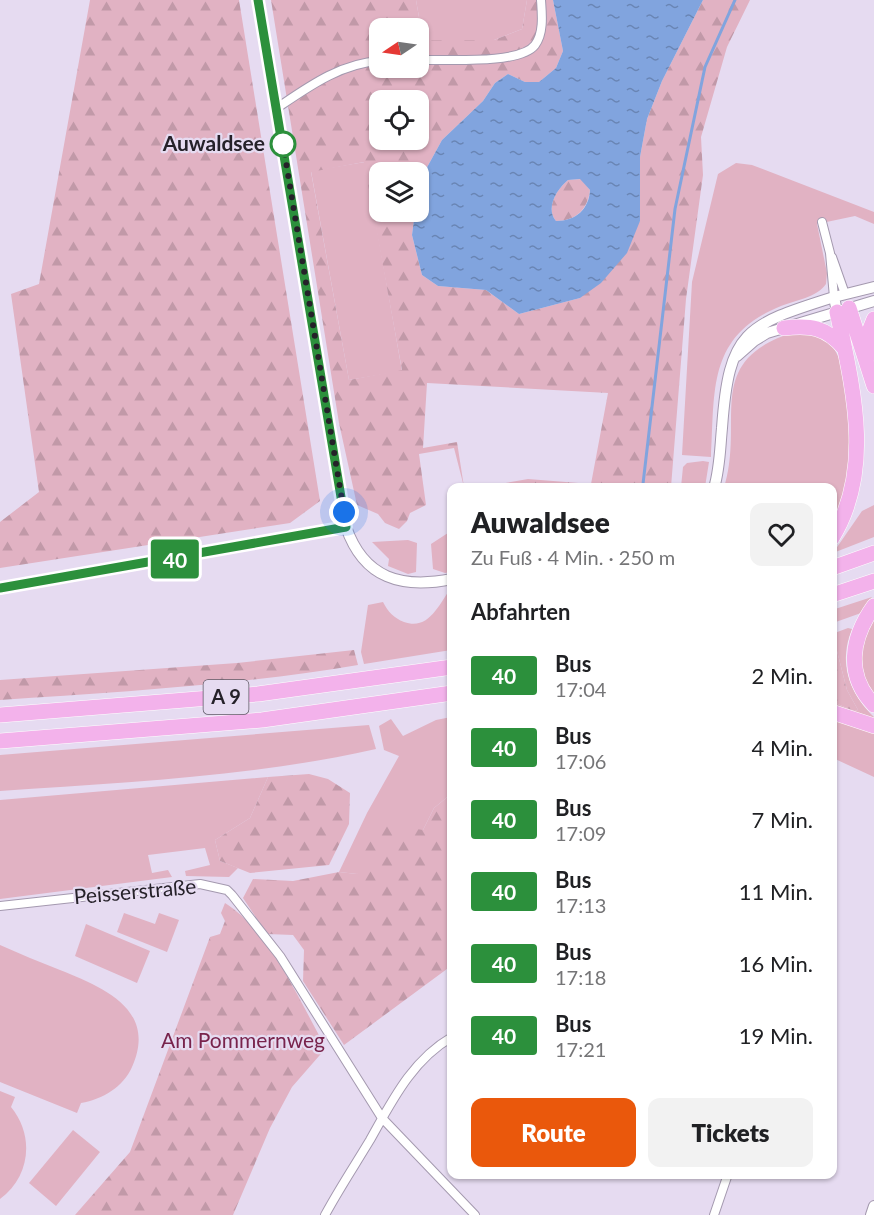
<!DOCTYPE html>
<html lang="de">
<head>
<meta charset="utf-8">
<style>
	body { margin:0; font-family:Lato,sans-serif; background:#f2f2f2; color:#202124; height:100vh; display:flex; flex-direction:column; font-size:22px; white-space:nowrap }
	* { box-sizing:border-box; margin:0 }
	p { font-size:20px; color:#757577 }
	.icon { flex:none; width:33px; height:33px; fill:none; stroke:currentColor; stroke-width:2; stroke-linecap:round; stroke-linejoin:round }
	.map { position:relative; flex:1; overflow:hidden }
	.drawer { position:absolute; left:447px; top:483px; width:390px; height:696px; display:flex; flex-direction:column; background:#fff; border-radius:12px; box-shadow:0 2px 4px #0004 }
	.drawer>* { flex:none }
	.badge { padding:0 12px; border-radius:4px; font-size:21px; line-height:39px }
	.needle { width:39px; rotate:257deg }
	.buttons { position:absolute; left:369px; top:18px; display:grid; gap:12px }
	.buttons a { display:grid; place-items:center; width:60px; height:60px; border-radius:12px; background:#fff; box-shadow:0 2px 4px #0004; font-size:30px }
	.you { position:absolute; width:30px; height:30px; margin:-15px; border:4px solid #fff; border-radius:50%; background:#1a73e8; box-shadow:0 0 0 9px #1a73e833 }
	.map>.badge { position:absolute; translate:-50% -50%; box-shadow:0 0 0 3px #fff }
	h2 { padding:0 24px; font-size:22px; line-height:54px }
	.round { display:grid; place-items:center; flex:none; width:63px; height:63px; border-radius:12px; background:#f2f2f2 }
	.summary { display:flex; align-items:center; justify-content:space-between; height:102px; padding:0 24px }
	h1 { font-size:28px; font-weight:800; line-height:45px }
	.button { display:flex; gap:12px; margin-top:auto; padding:12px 24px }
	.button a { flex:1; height:69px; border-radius:12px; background:#ea580c; color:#fff; font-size:24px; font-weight:800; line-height:69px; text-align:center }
	.button a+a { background:#f2f2f2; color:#202124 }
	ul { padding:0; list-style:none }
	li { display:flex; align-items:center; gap:18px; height:72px; padding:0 24px }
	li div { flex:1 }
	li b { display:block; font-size:22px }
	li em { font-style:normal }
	li .badge { min-width:66px; font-weight:700; text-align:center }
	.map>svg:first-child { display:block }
	.green { fill:#e1b2c3 }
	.forest { fill:url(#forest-firs); fill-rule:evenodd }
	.water { fill:url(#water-ripples); fill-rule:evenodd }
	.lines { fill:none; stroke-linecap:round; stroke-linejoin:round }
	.stream { stroke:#81a4de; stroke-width:3 }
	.minor-casing { stroke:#a499af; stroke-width:10 }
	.tertiary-casing { stroke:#a499af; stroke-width:12 }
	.secondary-casing { stroke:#a499af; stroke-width:12 }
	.motorway-casing { stroke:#fff; stroke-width:16 }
	.minor { stroke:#fff; stroke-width:8 }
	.tertiary { stroke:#fff; stroke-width:10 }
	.secondary { stroke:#fff; stroke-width:10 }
	.motorway { stroke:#f3b2eb; stroke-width:15 }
	.line-casing { stroke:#fff; stroke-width:14 }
	.line { stroke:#2c903c; stroke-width:9 }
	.walk { stroke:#252129; stroke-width:6; stroke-dasharray:0 10.8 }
	.stop-dot { fill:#fff; stroke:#2c903c; stroke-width:3 }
	.labels { text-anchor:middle; stroke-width:4.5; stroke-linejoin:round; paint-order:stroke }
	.shield { fill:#e6dbf1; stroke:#5f5965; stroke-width:1.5 }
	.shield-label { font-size:20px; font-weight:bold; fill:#252129 }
	.stop-label { font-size:21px; font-weight:bold; fill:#252129; stroke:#e6dbf1; text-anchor:end }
	.street-label { font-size:21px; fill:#252129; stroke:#e6dbf1 }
	.park-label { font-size:21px; fill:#78234c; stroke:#e6dbf1 }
</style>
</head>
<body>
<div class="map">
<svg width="874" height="1215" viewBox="0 0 874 1215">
	<defs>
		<pattern id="forest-firs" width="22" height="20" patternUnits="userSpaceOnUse" patternTransform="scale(1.5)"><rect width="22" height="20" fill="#e1b2c3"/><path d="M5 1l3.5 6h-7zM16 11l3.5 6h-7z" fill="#c199a8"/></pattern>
		<pattern id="water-ripples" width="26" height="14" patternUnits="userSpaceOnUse" patternTransform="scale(1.5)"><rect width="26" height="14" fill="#81a4de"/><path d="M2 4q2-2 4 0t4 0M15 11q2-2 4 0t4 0" fill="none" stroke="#6985b4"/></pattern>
	</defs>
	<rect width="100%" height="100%" fill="#e6dbf1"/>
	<path class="green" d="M416,0h111l-5,29 -28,11h-71z
		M365,162l37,209 -53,9 -38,-209z
		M736,163l16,2 122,47v12l-19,-8 -38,8 10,49 -1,11c-10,14 -30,16 -45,22 -74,30 -66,84 -70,151l-29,-2 10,-173 26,-108z
		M797,331c11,0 21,1 30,9 24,22 31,102 26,133 -2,17 -14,36 -20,52l-1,-37h-108c22,-70 -24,-127 73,-157z
		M703,461l6,1 -4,25h-24l2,-20 4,-4z
		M874,505v32l-41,16 29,-42z
		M451,531v41l-6,1 -12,-4 -2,-25z
		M408,540l9,3 -1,29 -8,2 -20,-8 1,-7 -17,-17z
		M451,588v62l-87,14 -3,-12 7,-47 15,-3c5,10 11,16 21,20 25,9 35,-18 47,-34z
		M872,597l-11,16 -28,10 -1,-13z
		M874,618v78c-20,-30 -16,-47 0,-78z
		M848,628l4,1c-14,33 -3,64 22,88v5l-41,-16v-4l21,9 4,-1 -11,-20 -10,-39 -4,-2 -1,-15z
		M451,717v77l-17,14 -11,22 -66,44 -18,-2 28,-59 32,-57 -15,-6 -5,-24 12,-7 12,17 33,-16z
		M832,718l42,15v44l-41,-19z
		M369,725l7,24c-124,28 -250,33 -376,42v-36z
		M268,777l-18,41 -35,22 5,21 18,7 -9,9 -43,-1 -1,-5 25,-6 -5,-17 -57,7 4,18 16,-3 4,7 -172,22v-99z
		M124,913l31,11 4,-11 20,7 -12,32 -50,-20z
		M86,924l64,27 -13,32 -62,-27z
		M0,945c20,9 40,17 60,25 42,17 98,39 72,97 -9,20 -29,32 -51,36l-4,10 -77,-31z
		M0,1091l15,6 -4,10c24,29 19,70 -11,92z
		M73,1130l27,22 -44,54 -27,-23z"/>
	<path class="forest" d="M90,0h149l81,501 -30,22 -290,45v-46l39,-30 -28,-198 28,-10z
		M271,0h145l7,40h71l28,-11 5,-29h26l10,51 -7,17 -17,14h-14l-17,-8 -13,9 -12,18 -41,39 -23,42 -1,-10h-38v40h35l-3,23 10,40 16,11 48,4 33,24 61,-16 60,-77v-64l7,-38 15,-38 41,-81h47l-23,47 -26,90 2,38 -17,124 -15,188 -94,1 -53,-5 -42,4 46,-8 63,5 17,-91 -181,-10 -4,65 34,-6 7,45 -10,-39 -35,6 7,51 -16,8 -3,8 -8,8 -14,-6 -7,-9 -21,-9 -18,-82zM380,28h38v40h-38zM380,100h38v40h-38zM364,162l38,208 -53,10 -38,-208z
		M581,179l9,11c-2,19 -14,31 -34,31 -11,-13 1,-32 12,-41z
		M832,649l5,2 10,39 11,20 -4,1 -21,-9z
		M354,650l4,15c-119,20 -238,27 -358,35v-20l237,-17z
		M309,774l19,5 22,14 -1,31 -20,41 -79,8 -30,-12 -5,-21 35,-22 18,-41z
		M451,794v172l-107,79 -41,-64 1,-31 -11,-15 -26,-1 -24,-36 10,-19 40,2 46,-9 18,2 17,-52 49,8 11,-22z
		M225,903c45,28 75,99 101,145l-34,39 -22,41 -37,87h-158l55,-63 80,-215 10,-3 5,-13 -4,-8z"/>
	<path class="water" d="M553,0h150l-41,81 -15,38 -7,38v64l-13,32 -26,30 -21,15 -61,16 -33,-24 -48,-4 -16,-11 -10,-40 3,-23h3l1,-30 23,-42 41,-39 12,-18 13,-9 17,8h14l17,-14 7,-17zM580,179l10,11c-1,19 -14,31 -34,31 -11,-13 1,-32 12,-41z"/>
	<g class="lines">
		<path class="stream" d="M643,484l32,-275 30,-142 30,-67"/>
		<g class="minor-casing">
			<path id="minor" d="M418,60c26,-1 102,5 117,-15 9,-12 7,-31 6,-45
				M277,108c31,-21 64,-45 103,-47
				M822,222l8,31 4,44
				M832,257l13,37
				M0,906l200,-22 27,6 5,5 48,61 102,162 93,97
				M325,1215c14,-26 30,-50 45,-75 22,-39 42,-80 82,-103
				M714,1215l14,-41"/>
		</g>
		<g class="tertiary-casing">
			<path id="tertiary" d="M258,0l88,527c18,52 56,62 106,52
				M737,356l17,-15 13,-8 107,-32
				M714,488c6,-20 6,-40 8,-60 7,-97 23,-103 112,-131
				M0,588l346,-61"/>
		</g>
		<g class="secondary-casing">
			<path id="secondary" d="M837,312l-3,-15 40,-10
				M871,1215l3,-9"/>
		</g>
		<g class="motorway-casing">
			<path id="motorway" d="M849,308l25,78
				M784,328c26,-3 42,-1 60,20
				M868,356v-22l6,-15
				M832,538c42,-68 21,-150 5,-226
				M832,568l42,-15
				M832,595l42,-14
				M874,606c-23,32 -29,69 0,99
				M832,712l42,14
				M0,715l258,-21 194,-27
				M0,741l262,-21 190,-27"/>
		</g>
		<use href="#minor" class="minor"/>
		<use href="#tertiary" class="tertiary"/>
		<use href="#secondary" class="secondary"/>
		<use href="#motorway" class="motorway"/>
	</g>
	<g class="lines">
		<g class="line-casing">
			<path id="line" d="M0,588l346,-61 -88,-527"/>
		</g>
		<use href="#line" class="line"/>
		<path class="walk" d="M283,144l61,368"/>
	</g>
	<circle class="stop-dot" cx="283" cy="144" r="12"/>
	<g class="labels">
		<rect class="shield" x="203.5" y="680" width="45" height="34" rx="4.5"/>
		<g class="shield-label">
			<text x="226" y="704">A 9</text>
		</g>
		<g class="stop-label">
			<text x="265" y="151">Auwaldsee</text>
		</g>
		<g class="street-label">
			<text transform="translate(135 892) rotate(-5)" y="7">Peisserstraße</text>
		</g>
		<g class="park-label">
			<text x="243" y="1048">Am Pommernweg</text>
		</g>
	</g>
</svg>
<div class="buttons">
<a><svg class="needle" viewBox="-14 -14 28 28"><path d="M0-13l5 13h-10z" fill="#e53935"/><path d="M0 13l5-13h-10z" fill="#757577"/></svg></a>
<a><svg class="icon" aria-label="locate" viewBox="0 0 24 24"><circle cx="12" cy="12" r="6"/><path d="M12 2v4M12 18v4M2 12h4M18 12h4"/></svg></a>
<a><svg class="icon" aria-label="layers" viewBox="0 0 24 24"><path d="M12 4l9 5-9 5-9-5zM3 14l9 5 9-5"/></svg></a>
</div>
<div class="you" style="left:344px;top:512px"></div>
<b class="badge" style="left:175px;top:559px;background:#2c903c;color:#fff">40</b>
<section class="drawer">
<div class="summary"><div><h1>Auwaldsee</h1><p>Zu Fuß · 4 Min. · 250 m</p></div><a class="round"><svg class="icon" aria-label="heart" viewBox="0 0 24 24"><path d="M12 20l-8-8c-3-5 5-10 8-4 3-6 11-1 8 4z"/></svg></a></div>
<h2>Abfahrten</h2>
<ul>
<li><span class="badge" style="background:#2c903c;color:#fff">40</span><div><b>Bus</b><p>17:04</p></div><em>2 Min.</em></li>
<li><span class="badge" style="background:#2c903c;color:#fff">40</span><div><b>Bus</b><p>17:06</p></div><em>4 Min.</em></li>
<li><span class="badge" style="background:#2c903c;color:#fff">40</span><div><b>Bus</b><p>17:09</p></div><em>7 Min.</em></li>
<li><span class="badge" style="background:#2c903c;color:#fff">40</span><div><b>Bus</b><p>17:13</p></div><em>11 Min.</em></li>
<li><span class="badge" style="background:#2c903c;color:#fff">40</span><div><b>Bus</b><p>17:18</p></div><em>16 Min.</em></li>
<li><span class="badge" style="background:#2c903c;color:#fff">40</span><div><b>Bus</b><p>17:21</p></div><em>19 Min.</em></li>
</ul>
<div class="button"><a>Route</a><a>Tickets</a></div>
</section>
</div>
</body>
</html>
